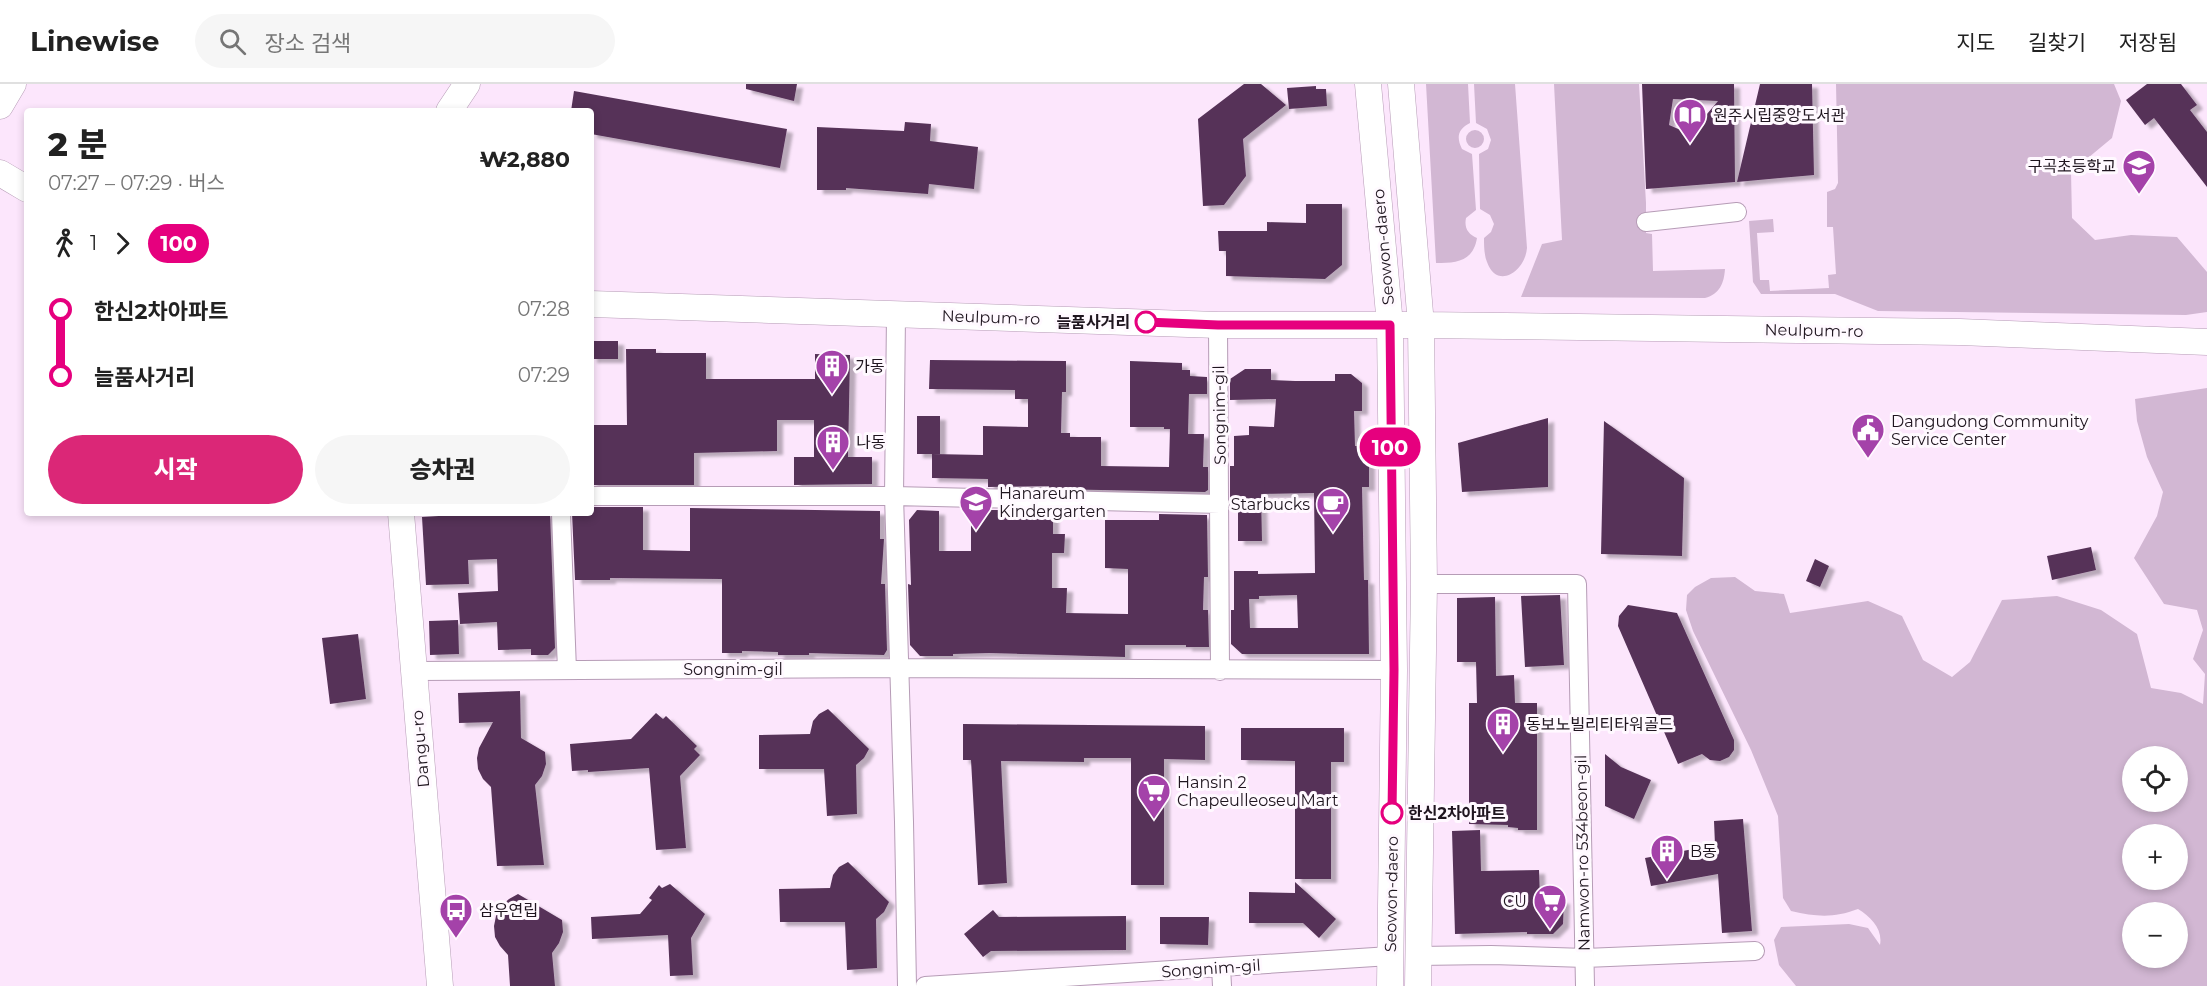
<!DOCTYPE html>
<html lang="ko">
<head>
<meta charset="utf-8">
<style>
	body { margin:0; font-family:Montserrat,"Noto Sans KR",sans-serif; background:#f6f6f6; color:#222; height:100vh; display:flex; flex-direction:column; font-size:22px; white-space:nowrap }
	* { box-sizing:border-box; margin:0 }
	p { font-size:20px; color:#767676 }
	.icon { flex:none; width:33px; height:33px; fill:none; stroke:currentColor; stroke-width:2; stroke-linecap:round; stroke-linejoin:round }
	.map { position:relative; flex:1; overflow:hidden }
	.details { position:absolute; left:24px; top:24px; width:570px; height:408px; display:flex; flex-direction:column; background:#fff; border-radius:6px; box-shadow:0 3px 9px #0003 }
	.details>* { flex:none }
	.badge { padding:0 12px; border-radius:20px; font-size:21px; line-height:39px }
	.controls { position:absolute; left:2122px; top:662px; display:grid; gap:12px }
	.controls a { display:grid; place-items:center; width:66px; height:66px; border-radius:50%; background:#fff; box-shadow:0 3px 9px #0003; font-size:30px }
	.map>.badge { position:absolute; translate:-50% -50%; box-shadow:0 0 0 3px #fff }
	.legs { display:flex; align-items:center; gap:9px; height:66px; padding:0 24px; font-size:20px }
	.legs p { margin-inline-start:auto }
	.head { display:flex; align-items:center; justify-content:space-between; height:102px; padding:0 24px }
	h1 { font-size:33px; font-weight:800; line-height:45px }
	.action { display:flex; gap:12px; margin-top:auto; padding:12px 24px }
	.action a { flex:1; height:69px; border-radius:36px; background:#db2777; color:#fff; font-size:24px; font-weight:800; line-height:69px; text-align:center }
	.action a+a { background:#f6f6f6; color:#222 }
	ul { padding:0 24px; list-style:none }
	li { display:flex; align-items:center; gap:21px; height:66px; font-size:22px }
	li i { display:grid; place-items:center; width:9px; height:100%; margin:0 8px; background:currentColor }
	li i::after { content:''; width:15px; height:15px; margin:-8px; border:4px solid; border-radius:50%; background:#fff }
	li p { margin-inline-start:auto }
	li:first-child i { background:linear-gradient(#0000 50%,currentColor 0) }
	li:last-child i { background:linear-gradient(currentColor 50%,#0000 0) }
	header { display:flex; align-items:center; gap:36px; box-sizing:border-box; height:84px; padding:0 30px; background:#fff; border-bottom:2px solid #e0e0e0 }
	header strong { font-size:28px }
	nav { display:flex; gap:33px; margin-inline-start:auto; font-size:21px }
	.search { width:420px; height:54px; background:#f6f6f6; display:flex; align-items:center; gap:15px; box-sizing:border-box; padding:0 21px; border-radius:33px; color:#767676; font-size:22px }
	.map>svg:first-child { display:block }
	.green { fill:#d2b7d3; fill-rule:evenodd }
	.building { fill:#563358; fill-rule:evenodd; filter:url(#shadow) }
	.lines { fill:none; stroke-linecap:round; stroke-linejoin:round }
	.street-casing { stroke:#b69cb6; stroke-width:20 }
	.secondary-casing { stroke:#b69cb6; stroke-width:27 }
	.street { stroke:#fff; stroke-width:18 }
	.secondary { stroke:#fff; stroke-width:26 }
	.line-1-casing { stroke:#fff; stroke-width:14 }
	.line-1 { stroke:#e6007e; stroke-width:9 }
	.stop-1-dot { fill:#fff; stroke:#e6007e; stroke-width:3 }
	.labels { text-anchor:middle; stroke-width:6; stroke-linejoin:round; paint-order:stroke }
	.poi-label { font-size:16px; fill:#1f151f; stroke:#fff9ff; text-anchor:start }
	.street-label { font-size:16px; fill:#1f151f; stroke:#fff9ff }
	.stop-label { font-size:16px; font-weight:bold; fill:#1f151f; stroke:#fff9ff; text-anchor:end }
</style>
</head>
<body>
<header>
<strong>Linewise</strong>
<div class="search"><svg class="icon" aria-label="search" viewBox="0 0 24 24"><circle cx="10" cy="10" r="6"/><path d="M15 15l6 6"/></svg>장소 검색</div>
<nav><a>지도</a><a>길찾기</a><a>저장됨</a></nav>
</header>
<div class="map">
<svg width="2207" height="902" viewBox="0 0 2207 902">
	<defs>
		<filter id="shadow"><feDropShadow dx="6" dy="4" stdDeviation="1.5" flood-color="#0004"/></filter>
	</defs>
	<rect width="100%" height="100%" fill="#fce6fc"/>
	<path class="green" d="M1426,0h42l2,39c-12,6 -14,14 -8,26l10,5 4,56 -10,8c-2,10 2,16 11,20 -4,24 -21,25 -41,25z
		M1474,0h41l12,164c-2,24 -30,42 -40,14 -3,-7 -3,-17 -3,-24l7,-6 3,-8 -4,-9 -10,-6 -1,-55 9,-5 3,-9 -4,-11 -11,-6z
		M1554,0h85l7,119v30l6,1 1,37 72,-2c-1,14 -5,25 -20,29l-184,-1 21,-53 20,-4z
		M1836,0h278l7,17 -9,37 -41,34 1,46 23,22 36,-5 46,2 30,35v40l-21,3 -308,-4 -43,-17h-74l-8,-12 -4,-61 24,-2 1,13 -17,1 3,47h9l1,11 59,-3 -1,-13 8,-1 -3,-47h-6v-35l8,-3 3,-6z
		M1466 55a9 9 0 1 1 18 0a9 9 0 1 1-18 0Z
		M2207,304v598h-411l-17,-21 -5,-25 7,-13 68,-3 19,4 12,17c3,-16 -9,-28 -22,-36 -24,9 -41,8 -67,2l-8,-13 -5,-82 -27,-66 -58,-119 -7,-21 1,-15 8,-8 16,-9 24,-1 20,14 29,3 6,19 78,-12 34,15 21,44 29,17 18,-15 32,-62 55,-4 44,14 36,24 14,54 30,5 22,11 2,-30 -12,-15 10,-29 -6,-20 -33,-6 -30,-46 23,-42 6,-24 -16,-35 -10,-36 -2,-22zM2133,672h45v45h-45zM2133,750h45v45h-45zM2133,828h45v45h-45z"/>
	<path class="building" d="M746,0h51l-3,17 -48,-12z
		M1244,0h17l25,21 -43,34 3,37 -22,29 -21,1 -5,-87z
		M1642,0h92l1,98 -89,7zM1673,15l45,2 -28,33 -21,-9z
		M1760,0h52l2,91 -77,7z
		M2147,0h34l16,21 -7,5 17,22v55l-53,-69 -9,7 -19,-25z
		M1316,2v3h10l1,17 -38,3 -2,-21z
		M574,7l213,38 -7,39 -189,-34v-23h-20z
		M905,38l26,2 -1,17 48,6 -4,42 -45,-5 -1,10 -82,-6v2h-29v-63l87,4z
		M1306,120h36v61l-17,14 -99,-3v-25h-7l-1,-20h49v-9l39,1z
		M591,257h27v18h-27z
		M626,265h30v4h50v26h109v-25l35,1 -2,102h24v27l-78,1v-28h20v-37h-37v31l-83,2v32h-103v-60h36z
		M930,276l136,1v31h-4l-1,41h9v4h31v29l68,1 1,-38h-6v-2h-34v-66l52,2v7h8v6l17,1v17h-18l-1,40h16l-1,33h5v23l-3,2 -156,-3v-3l-61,1v-8l-56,-1v-24l51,1v-29l45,1v-28h-13v-9l-86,-1z
		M1245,285h26v11l24,1h40v-7h16l11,9v28h-8l1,35h14v41h-7l2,93h4l1,74h-127l-11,-10v-34h3v-39h24v3l57,-1 -1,-80 -53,1 1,47h-24v-42h-8v-33h4v-30l15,-1v-9l25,1 2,-28 -46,1v-21zM1297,511l1,33h-48l-1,-29h10v-3z
		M917,332h23v38h-23z
		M1548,334v69l-86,5 -4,-49z
		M1604,337l80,57 -2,78 -81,-2z
		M591,423h52v43l45,1h2v-43l190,3v28h4l-3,45h4l2,66 -3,5 -75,-2v2h-31v-3l-36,-1v2h-20v-74l-112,-1v2h-35l-3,-67h19z
		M917,426l22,1v40h32v-37l17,1v-5h25v5h40v19h12l-1,19h-12v35h15l-1,25 62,1v-45l-23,-1v-48h54v-6l48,1 1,62h-4l-1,33h5l1,37h-23v-2h-61v12l-136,-4 -36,1v2h-33l-10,-11 -2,-61 3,1 -2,-65z
		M488,429h62l5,135 -7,7h-17v-6l-33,1 -1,-28 -37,2 -2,-31 40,-2 -1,-32 -29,1 1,24 -43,1 -4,-68z
		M2091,463l5,23 -44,10 -5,-24z
		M1815,475l14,7 -9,21 -14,-6z
		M1560,511l4,70 -39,2 -4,-71z
		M1495,513l1,79 18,-1 1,28h22v127h-19v-2l-10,-1v-2l-39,-1v-121h8l-1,-41h-19v-64z
		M1628,521l49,8 57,127v10l-5,7 -9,4 -10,-1 -8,-6 -24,10 -60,-138 1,-10z
		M458,536l1,34 -29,1 -1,-34z
		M358,550l8,65 -36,5 -8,-66z
		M520,607l1,47 24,14 1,12 -4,12 -7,9 9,80 -47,1 -6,-79 -8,-8 -5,-10 -1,-11 2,-10 14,-26 -34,1 -1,-30z
		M828,625l41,40 -5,9 -8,7 1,49 -30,2 -3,-47h-65v-34l51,-1 3,-13 6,-7z
		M656,629l7,6 3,-3 31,30 -3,3 6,6 -20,21 6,72 -30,2 -7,-82 -61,4v-2l-16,1 -2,-27 61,-5z
		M963,640l242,2v34l-41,-1v126h-33v-127h-47v4l-83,-1 6,122 -29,2 -7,-125h-8z
		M1241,644h103v34h-13v117h-36v-118l-54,-1z
		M1605,670l16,13 30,13 -17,39 -29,-13z
		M1743,735l9,112 -30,2 -4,-59 -67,12 -6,-28 70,-13 -1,-24z
		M1480,746l1,41 58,-1 1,30h24l-1,24 -10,10h-26v-2l-72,2 -3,-103z
		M848,778l41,40 -5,10 -8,7 1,49 -30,2 -2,-48h-65l-1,-33 51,-1 3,-13 6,-8z
		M1295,798l41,37 -17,19 -16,-15h-54v-31l46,1z
		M670,800l35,30 -14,24 2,37 -23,1 -2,-41 -76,4 -1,-22 49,-3 12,-14 -3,-2 10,-13 3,3z
		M518,810l44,26 1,12 -4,11 -7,10 3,33h-45l-2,-31 -8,-9 -5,-9 -1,-11 2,-10 5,-10 8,-7z
		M993,826l6,7 127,-1v34l-135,1 -8,6 -19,-23z
		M1160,833h49l-1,28 -48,-1z"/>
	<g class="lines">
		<g class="street-casing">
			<path id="street" d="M1646,138l91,-10
				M896,231l-2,181 10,326 3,164
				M1218,241l2,346
				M591,412h303l326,8
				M561,429l6,157
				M1424,500h153l8,402
				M414,587l486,-3 494,2
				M1417,872l74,-1 94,3 170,-7
				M1221,883l1,19
				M925,902l465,-30"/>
		</g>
		<g class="secondary-casing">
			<path id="secondary" d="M1368,0l22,241 4,345 -4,316
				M1401,0l20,241 3,259 -6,402
				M0,22l13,-22
				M449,27l18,-27
				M0,89l27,16
				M591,220l627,21h203l539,7 247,10
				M401,429l39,473"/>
		</g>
		<use href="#street" class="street"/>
		<use href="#secondary" class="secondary"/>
	</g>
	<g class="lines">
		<g class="line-1-casing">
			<path id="line-1" d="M1146,238l72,3h172l4,345 -2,143"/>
		</g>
		<use href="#line-1" class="line-1"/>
	</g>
	<defs>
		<g id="library-pin" transform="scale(1.725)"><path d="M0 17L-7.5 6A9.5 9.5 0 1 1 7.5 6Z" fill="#a442a9" stroke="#fff9ff"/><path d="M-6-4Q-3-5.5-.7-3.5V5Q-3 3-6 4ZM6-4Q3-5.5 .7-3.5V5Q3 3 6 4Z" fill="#fff"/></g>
		<g id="school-pin" transform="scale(1.725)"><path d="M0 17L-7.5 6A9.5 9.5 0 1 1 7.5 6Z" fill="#a442a9" stroke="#fff9ff"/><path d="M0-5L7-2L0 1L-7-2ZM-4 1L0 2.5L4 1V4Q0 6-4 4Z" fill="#fff"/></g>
		<g id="building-pin" transform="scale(1.725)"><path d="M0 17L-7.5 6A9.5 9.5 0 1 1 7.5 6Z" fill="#a442a9" stroke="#fff9ff"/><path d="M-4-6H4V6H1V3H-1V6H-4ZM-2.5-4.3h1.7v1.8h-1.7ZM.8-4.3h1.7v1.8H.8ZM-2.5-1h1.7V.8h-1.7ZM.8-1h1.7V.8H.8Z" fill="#fff"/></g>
		<g id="civic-pin" transform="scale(1.725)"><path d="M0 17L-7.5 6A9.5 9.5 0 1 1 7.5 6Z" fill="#a442a9" stroke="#fff9ff"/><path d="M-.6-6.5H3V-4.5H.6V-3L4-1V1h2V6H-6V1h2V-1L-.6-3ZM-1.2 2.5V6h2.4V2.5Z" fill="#fff"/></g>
		<g id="cafe-pin" transform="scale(1.725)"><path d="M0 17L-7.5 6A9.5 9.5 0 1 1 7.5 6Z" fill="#a442a9" stroke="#fff9ff"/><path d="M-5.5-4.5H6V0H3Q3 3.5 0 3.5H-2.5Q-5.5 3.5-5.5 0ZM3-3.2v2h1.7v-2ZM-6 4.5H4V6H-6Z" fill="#fff"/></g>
		<g id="supermarket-pin" transform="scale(1.725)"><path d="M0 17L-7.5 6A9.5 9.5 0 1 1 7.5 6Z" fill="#a442a9" stroke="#fff9ff"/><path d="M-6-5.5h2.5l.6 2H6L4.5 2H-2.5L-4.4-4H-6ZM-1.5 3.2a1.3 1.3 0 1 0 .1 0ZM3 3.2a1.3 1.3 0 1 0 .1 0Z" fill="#fff"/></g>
		<g id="bus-pin" transform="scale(1.725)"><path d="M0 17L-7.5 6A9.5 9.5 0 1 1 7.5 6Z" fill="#a442a9" stroke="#fff9ff"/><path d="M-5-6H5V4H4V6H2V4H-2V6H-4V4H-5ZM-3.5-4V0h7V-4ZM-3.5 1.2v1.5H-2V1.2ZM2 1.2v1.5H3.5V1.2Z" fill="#fff"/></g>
	</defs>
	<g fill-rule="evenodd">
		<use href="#library-pin" x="1690" y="31"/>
		<use href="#school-pin" x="2139" y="82"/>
		<use href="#building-pin" x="832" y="282"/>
		<use href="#civic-pin" x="1868" y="346"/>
		<use href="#building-pin" x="833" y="358"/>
		<use href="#school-pin" x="976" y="418"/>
		<use href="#cafe-pin" x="1333" y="420"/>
		<use href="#building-pin" x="1503" y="640"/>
		<use href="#supermarket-pin" x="1154" y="707"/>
		<use href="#building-pin" x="1667" y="767"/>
		<use href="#supermarket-pin" x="1550" y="817"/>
		<use href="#bus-pin" x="456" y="826"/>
	</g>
	<g class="stop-1-dot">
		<circle cx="1146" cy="238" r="10"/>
		<circle cx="1392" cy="729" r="10"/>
	</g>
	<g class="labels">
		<g class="poi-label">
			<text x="1713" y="37">원주시립중앙도서관</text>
			<text x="2116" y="88" text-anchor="end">구곡초등학교</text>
			<text x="855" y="288">가동</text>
			<text x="1891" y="343">Dangudong Community<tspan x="1891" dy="18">Service Center</tspan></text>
			<text x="856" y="364">나동</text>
			<text x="999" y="415">Hanareum<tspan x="999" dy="18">Kindergarten</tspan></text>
			<text x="1310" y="426" text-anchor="end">Starbucks</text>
			<text x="1526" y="646">동보노빌리티타워골드</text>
			<text x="1177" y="704">Hansin 2<tspan x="1177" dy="18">Chapeulleoseu Mart</tspan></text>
			<text x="1690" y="773">B동</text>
			<text x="1527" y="823" text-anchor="end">CU</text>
			<text x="479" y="832">삼우연립</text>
		</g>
		<g class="street-label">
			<text transform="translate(1383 163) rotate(-95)" y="6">Seowon-daero</text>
			<text transform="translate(991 233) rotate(2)" y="6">Neulpum-ro</text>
			<text transform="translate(1814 246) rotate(1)" y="6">Neulpum-ro</text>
			<text transform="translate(1219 331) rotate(-91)" y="6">Songnim-gil</text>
			<text x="733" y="591">Songnim-gil</text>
			<text transform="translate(420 665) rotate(-95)" y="6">Dangu-ro</text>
			<text transform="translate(1582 769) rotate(-91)" y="6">Namwon-ro 534beon-gil</text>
			<text transform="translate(1391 810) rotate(-89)" y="6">Seowon-daero</text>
			<text transform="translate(1211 884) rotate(-4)" y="6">Songnim-gil</text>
		</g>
		<g class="stop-label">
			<text x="1130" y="244">늘품사거리</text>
			<text x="1408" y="735" text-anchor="start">한신2차아파트</text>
		</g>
	</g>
</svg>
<div class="controls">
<a><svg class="icon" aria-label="locate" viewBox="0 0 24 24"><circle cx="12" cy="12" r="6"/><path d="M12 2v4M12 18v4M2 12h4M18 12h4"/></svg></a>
<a>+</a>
<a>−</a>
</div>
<b class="badge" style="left:1390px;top:363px;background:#e6007e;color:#fff">100</b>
<section class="details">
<div class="head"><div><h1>2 분</h1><p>07:27 – 07:29 · 버스</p></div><b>₩2,880</b></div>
<div class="legs"><svg class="icon" aria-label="walk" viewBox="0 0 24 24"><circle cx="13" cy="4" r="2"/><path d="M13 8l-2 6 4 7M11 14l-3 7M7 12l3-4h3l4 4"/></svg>1<svg class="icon" aria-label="forward" viewBox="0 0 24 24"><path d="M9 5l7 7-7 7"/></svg><b class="badge" style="background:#e6007e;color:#fff">100</b></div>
<ul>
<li><i style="color:#e6007e"></i><b>한신2차아파트</b><p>07:28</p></li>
<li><i style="color:#e6007e"></i><b>늘품사거리</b><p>07:29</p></li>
</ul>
<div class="action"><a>시작</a><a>승차권</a></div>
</section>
</div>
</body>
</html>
